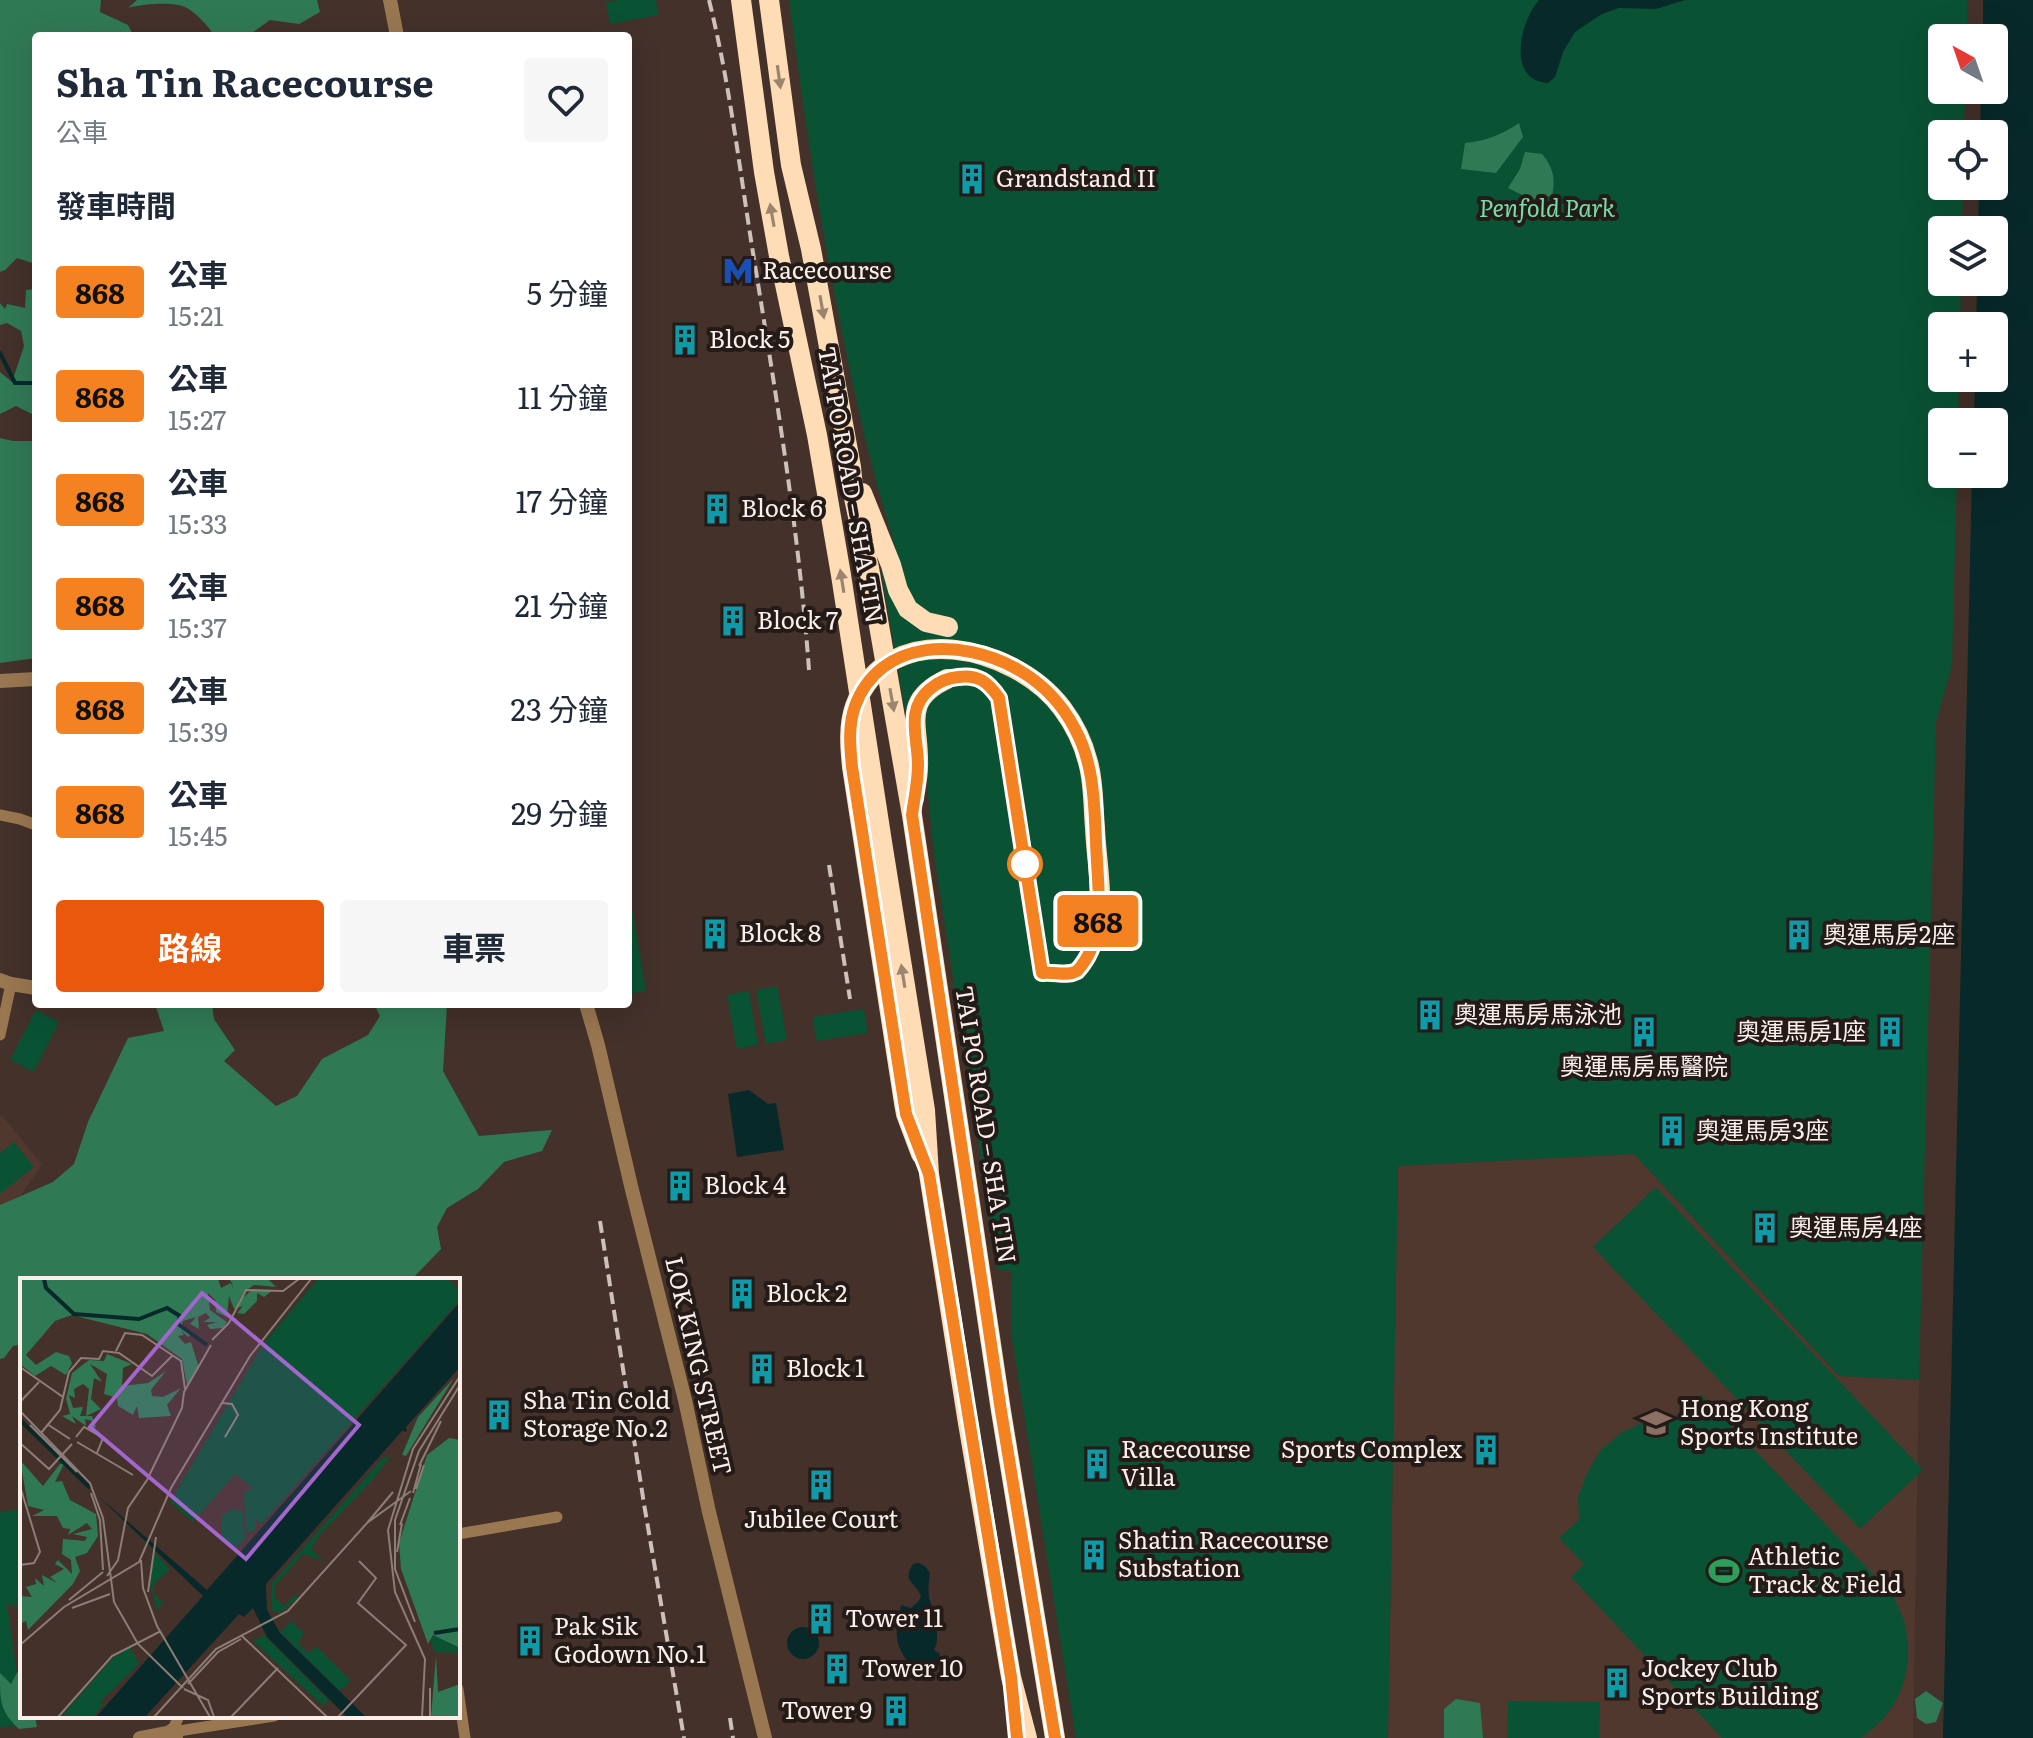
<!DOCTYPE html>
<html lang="zh-TW">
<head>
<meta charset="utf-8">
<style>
	body { margin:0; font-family:Literata,"Noto Sans TC",serif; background:#f6f6f7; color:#1f2937; height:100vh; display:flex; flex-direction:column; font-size:30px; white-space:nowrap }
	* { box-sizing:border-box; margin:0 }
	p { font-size:26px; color:#747a83 }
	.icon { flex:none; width:44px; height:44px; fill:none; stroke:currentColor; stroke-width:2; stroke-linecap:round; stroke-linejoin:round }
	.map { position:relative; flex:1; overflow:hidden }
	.side { position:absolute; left:32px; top:32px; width:600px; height:976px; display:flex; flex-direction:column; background:#fff; border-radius:8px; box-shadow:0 8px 32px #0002 }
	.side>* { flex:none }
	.badge { padding:0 16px; border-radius:6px; font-size:28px; line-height:52px }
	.needle { width:52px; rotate:320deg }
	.tools { position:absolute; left:1928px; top:24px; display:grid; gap:16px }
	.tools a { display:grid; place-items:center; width:80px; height:80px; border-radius:8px; background:#fff; box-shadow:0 8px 32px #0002; font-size:40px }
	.map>.badge { position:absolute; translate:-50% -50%; box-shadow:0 0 0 4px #fff }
	h2 { padding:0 24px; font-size:30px; line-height:72px }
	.round { display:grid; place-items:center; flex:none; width:84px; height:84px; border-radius:8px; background:#f6f6f7 }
	.overview { display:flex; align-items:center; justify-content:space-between; height:136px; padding:0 24px }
	h1 { font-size:38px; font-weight:700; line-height:60px }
	.primary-button { display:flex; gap:16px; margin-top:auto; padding:16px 24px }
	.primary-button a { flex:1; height:92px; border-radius:8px; background:#ea580c; color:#fff; font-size:32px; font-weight:700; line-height:92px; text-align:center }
	.primary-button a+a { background:#f6f6f7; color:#1f2937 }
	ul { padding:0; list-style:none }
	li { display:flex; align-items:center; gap:24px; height:104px; padding:0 24px }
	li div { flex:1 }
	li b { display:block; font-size:30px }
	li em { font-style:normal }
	li .badge { min-width:88px; font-weight:700; text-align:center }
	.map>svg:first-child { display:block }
	.built { fill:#51382f }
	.green { fill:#0a5234 }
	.forest { fill:#307955 }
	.water { fill:#08292a }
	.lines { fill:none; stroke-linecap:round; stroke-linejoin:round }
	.stream { stroke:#08292a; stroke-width:4 }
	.minor { stroke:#997750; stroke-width:11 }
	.tertiary { stroke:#997750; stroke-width:14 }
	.motorway { stroke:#fddcb6; stroke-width:20 }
	.rail { stroke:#cec0bb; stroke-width:4; stroke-dasharray:12 6; stroke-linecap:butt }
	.oneway { fill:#9b856f }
	.line-casing { stroke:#fff; stroke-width:18 }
	.line { stroke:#f58220; stroke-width:12 }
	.stop-dot { fill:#fff; stroke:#f58220; stroke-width:4 }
	.labels { text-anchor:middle; stroke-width:8; stroke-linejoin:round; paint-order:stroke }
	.poi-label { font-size:24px; fill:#fcefeb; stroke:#241b18; text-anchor:start }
	.park-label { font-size:24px; font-style:italic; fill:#77dda7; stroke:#241b18 }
	.street-label { font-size:24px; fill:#fcefeb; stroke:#241b18 }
	.inset-river { fill:none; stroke:#08292a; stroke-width:4 }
	.inset-road { fill:none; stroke:#8d7d77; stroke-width:2 }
	.view { fill:#a266cc; fill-opacity:0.15; stroke:#a266cc; stroke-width:4 }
	.inset-edge { fill:none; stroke:#fcefeb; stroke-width:4 }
</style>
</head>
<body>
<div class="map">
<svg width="2033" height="1738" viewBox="0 0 2033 1738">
	<rect width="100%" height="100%" fill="#43312a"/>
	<path class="built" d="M2,1115l40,50 -22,31 -20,9v-88z
		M1634,1154l205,222 80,4 -6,358h-525l10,-572z"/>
	<path class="green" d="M620,0h36l3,15 -49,9 -4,-22z
		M789,0h1178v38h-25v52h23l-1,44h-22v52h21l-1,44h-20v52h19l-1,44h-18v52h17l-1,44h-16v52h15l-5,191 -16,57 -17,658 -80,-4 -205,-222 -236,12 -10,572h-312l-65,-405 1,-62 -14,-1 -64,-416 -12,-118h-13l-28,-166 19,-6c-10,-35 -21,-70 -30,-106 -37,-150 -61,-304 -81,-458z
		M628,913h5l13,78 -18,3z
		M777,986l10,54 -21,4 -10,-54z
		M749,991l9,54 -21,4 -10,-54z
		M864,1009l4,24 -52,8 -3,-24z
		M36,1010l23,12 -25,50 -24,-12z
		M14,1142l20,25 -34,27v-41z
		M1656,1187l267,283 -63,59 -267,-282z
		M1702,1395l191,200c4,10 10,20 12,30 10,46 -5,86 -44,113h-139l-151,-161 13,-13 -25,-26 20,-18 -1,-23 10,-26 13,-21 20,-17 25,-12 34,-6z
		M22,1509v100l-15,-6 17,121 -24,4v-216z
		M1508,1701l92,1 -1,36h-92z"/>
	<path class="forest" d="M0,0h101l-1,12 28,13 6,11h-36l-5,-5 1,5h-58v228l-19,-6 -12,12 -5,2z
		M137,0h180l3,12 -21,12 -29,-4 -21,15 -34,1c-7,-10 -18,-22 -28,-28 -12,-7 -46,-4 -59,0z
		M1519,123l4,14 -27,36 -35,-4 4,-26c21,-2 36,-8 54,-20z
		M1525,152l17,2c11,13 14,25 10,42l-22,3 -22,-11 12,-19z
		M36,289l-2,39 2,6v82l-20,-10 -16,8v-42l12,10 12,-36 -3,-15 -14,-8 -7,2v-22l5,6 2,-5 18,4 1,-18z
		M36,431v227l-36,5v-225l13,3h22z
		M155,1004h57l2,15 21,31 -11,11 52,45 21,-10 25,-37 46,-24 12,-19 -6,-12h73l-4,67 36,65 73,-6 -10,21 -38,11 -26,27 -31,19 -10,19 4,22 -30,31h-169l-18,-4 -4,4h-198v64l-9,2 -9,12 -4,1v-154l53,-23 21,-18 14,-42 40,-84 36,-7z
		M21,1655l1,61h13l2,11 -18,2c-19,-18 -19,-27 -19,-56l11,11 9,-17z
		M1926,1691l17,12 -7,19 -10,2 -9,-6 -2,-19z
		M1456,1699l24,4 3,35h-39v-29z"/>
	<path class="water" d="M1539,0h146l-29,9 -37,-1 -17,6 -27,18 -12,20 -8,25 -7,6c-42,-2 -28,-62 -9,-83z
		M1983,0h50v1738h-90l29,-1264h22v-52h-20l1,-44h19v-52h-18l1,-44h17v-52h-16l1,-44h15v-52h-14l1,-44h13v-52h-11z
		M749,1090l19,14 8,-1 8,47 -47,7 -9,-63z
		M919,1563l6,3 5,7c-2,14 -3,23 3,36l-4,6c8,11 11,23 5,35l6,4c-11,31 -36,12 -42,-11 -3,-12 0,-26 3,-38l10,3 7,-6 3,-5c-4,-15 -20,-14 -8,-33z
		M787 1643a16 16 0 1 1 32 0a16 16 0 1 1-32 0Z"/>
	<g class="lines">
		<path class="stream" d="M0,353l15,30h21"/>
		<path class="minor" d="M0,815l20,4 16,6
			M0,1035l11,-51
			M458,1534l99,-17
			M458,1689l7,49
			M166,1733l108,-17
			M166,1733l8,-6 5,-11"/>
		<path class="tertiary" d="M390,0l7,36
			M0,681l36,-2
			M0,980l11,4 25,4
			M586,1004l12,41 34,145 53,210 24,112 56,226
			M140,1738l26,-5 10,5"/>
		<path class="motorway" d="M741,0l23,172 15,84 38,179 24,140 41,267 43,268 4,64 38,243 44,260 16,61
			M769,0l22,165 20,84 40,218 3,31 15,70 43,247 89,596 54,327
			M862,493l29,72 7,25 10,19 18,13 22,5
			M914,799c1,-10 4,-21 4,-32 2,-41 -18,-66 29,-88
			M921,1154l-15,-40 -2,-11 -52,-336c-2,-20 -4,-41 3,-61 33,-90 160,-61 207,2 12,16 21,34 26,54 6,21 5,44 7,66 1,27 7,59 5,86 -1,10 -4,20 -6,29"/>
		<path class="rail" d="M709,0c21,84 31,173 45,259 22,136 45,273 55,411
			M829,865l21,134
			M600,1221l44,283 40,234
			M730,1718l3,20"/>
	</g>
	<defs><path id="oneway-solid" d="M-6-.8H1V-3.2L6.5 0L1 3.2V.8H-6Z" transform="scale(2)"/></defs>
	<g class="oneway">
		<use href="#oneway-solid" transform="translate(779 77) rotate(82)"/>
		<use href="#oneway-solid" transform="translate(772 215) rotate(-100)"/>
		<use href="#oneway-solid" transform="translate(822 307) rotate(80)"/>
		<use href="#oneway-solid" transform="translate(842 581) rotate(-99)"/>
		<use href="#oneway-solid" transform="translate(892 700) rotate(80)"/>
		<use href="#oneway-solid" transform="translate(903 976) rotate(-99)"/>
	</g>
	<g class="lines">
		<g class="line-casing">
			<path id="line" d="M1017,1738l-6,-61 -82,-503 -23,-60 -54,-347c-2,-21 -4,-41 3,-61 25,-68 107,-68 162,-37 25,14 45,35 58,60 22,40 19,88 22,132 2,37 8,80 -20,110 -11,6 -22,0 -35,2l-43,-275c-11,-16 -21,-24 -41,-21 -11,1 -20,5 -28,12 -25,20 -12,49 -12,76 0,17 -4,34 -6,50l89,596 54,327"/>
		</g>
		<use href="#line" class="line"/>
	</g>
	<defs>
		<g id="building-bare" transform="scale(2.4)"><path d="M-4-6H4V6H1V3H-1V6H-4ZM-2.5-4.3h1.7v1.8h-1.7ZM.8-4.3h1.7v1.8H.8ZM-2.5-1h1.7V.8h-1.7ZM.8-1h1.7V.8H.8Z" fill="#0f9aa8" stroke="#241b18" stroke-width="2.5" paint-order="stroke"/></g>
		<g id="metro-bare" transform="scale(2.4)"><path d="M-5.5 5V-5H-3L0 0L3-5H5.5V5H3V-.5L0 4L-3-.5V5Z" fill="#1a4fb4" stroke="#241b18" stroke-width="2.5" paint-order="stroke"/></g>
		<g id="university-bare" transform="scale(2.4)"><path d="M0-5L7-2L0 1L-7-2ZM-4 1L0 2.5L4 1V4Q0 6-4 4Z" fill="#8d6e63" stroke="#241b18" stroke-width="2.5" paint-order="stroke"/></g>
		<g id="stadium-bare" transform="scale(2.4)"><path d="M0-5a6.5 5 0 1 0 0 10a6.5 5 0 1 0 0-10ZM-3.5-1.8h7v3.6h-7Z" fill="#2e9e5b" stroke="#241b18" stroke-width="2.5" paint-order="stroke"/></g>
	</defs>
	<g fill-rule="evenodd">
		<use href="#building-bare" x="972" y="179"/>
		<use href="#metro-bare" x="738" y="271"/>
		<use href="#building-bare" x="685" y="340"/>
		<use href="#building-bare" x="717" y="509"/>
		<use href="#building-bare" x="733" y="621"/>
		<use href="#building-bare" x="715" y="934"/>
		<use href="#building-bare" x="1799" y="935"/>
		<use href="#building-bare" x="1430" y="1015"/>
		<use href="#building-bare" x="1644" y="1032"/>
		<use href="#building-bare" x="1890" y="1032"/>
		<use href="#building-bare" x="1672" y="1131"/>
		<use href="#building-bare" x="680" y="1186"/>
		<use href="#building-bare" x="1765" y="1228"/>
		<use href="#building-bare" x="742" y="1294"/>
		<use href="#building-bare" x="762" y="1369"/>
		<use href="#building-bare" x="499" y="1415"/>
		<use href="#university-bare" x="1656" y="1423"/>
		<use href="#building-bare" x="1486" y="1450"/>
		<use href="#building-bare" x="1097" y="1464"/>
		<use href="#building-bare" x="821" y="1485"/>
		<use href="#building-bare" x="1094" y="1555"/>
		<use href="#stadium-bare" x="1724" y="1571"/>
		<use href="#building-bare" x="821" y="1619"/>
		<use href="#building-bare" x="530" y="1641"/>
		<use href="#building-bare" x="837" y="1669"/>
		<use href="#building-bare" x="1617" y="1683"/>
		<use href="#building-bare" x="896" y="1711"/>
	</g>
	<circle class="stop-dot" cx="1025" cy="864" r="16"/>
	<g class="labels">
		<g class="poi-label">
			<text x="996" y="187">Grandstand II</text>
			<text x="762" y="279">Racecourse</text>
			<text x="709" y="348">Block 5</text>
			<text x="741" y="517">Block 6</text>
			<text x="757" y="629">Block 7</text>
			<text x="739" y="942">Block 8</text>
			<text x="1823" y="943">奧運馬房2座</text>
			<text x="1454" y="1023">奧運馬房馬泳池</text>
			<text x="1866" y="1040" text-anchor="end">奧運馬房1座</text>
			<text x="1644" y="1075" text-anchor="middle">奧運馬房馬醫院</text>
			<text x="1696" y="1139">奧運馬房3座</text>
			<text x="704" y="1194">Block 4</text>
			<text x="1789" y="1236">奧運馬房4座</text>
			<text x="766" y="1302">Block 2</text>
			<text x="786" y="1377">Block 1</text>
			<text x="523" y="1409">Sha Tin Cold<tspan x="523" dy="28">Storage No.2</tspan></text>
			<text x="1680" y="1417">Hong Kong<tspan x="1680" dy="28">Sports Institute</tspan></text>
			<text x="1121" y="1458">Racecourse<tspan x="1121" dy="28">Villa</tspan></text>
			<text x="1462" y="1458" text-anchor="end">Sports Complex</text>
			<text x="821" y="1528" text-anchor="middle">Jubilee Court</text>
			<text x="1118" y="1549">Shatin Racecourse<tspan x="1118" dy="28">Substation</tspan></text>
			<text x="1748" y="1565">Athletic<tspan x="1748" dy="28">Track &amp; Field</tspan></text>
			<text x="845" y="1627">Tower 11</text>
			<text x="554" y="1635">Pak Sik<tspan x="554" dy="28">Godown No.1</tspan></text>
			<text x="861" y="1677">Tower 10</text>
			<text x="1641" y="1677">Jockey Club<tspan x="1641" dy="28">Sports Building</tspan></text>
			<text x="872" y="1719" text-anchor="end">Tower 9</text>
		</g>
		<g class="park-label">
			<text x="1547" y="217">Penfold Park</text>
		</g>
		<g class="street-label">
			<text transform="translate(850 485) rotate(80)" y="8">TAI PO ROAD – SHA TIN</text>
			<text transform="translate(985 1125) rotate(81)" y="8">TAI PO ROAD – SHA TIN</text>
			<text transform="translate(698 1366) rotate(77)" y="8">LOK KING STREET</text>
		</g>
	</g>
	<g transform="translate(20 1278)">
		<rect width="440" height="440" fill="#43312a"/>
		<path d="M298,1h130l12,12v9l-199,224 -6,-5v12l-9,1 -2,-39 9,-5 -18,-14 -42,48 -23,-20 94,-159zM364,179h6l-14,19 -56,59 -9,14 13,12 -21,-7 -28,32v12l9,8 12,-12 2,4 -18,15 -8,-2v-28zM212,231l11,2 2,28 -10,9 -13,-6 -1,-25zM134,274l16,17 -16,15v10l9,8 -6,8 -7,-25zM271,343l13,12 -6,10 10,10 9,-6 34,34 -11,10 -60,-59zM244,357l65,66 -6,5 -70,-65zM417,358l23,12v5l-26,-1 -4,-15zM110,369l9,17 -40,39 5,1 -11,13h-32l50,-57z" fill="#0a5234"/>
		<path d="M0,1h198l3,9 10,-5 2,6 -1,-6 -3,-4h39l8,8 -22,-2 -10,7 -5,9 14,-12 19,2 -8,6 -7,-4v8l-13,13 -7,-1 6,-7 -9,3 -5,-13 -2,21 -11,-5 -1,-12 -7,-7 2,17 17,12 -4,6 -13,1 -3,-4 10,-3h-14l7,-4 -4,-5 -8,4 1,12 -9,-5 6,-7 -13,4 -2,6 12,5 -5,5 -7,-7 3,5 -6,1 7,8 6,-2 8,26 -12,17 -5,-26 -35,-25 -75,-19 -17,6 -29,34 10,10 20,-13 13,4 3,7 -6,12 -15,-9 -16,10 -15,-12zM87,76l25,10 -9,4 -1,18 26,-3 18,-12 -15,19 1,6 11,1 18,-9 -14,17 4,11 -32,2 -2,-12 -4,9 -15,-9 -1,-8 -13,-4 3,-20 -17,-10 12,18 -8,-4 -3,21 10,10 -15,7 3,-27 -6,-5 -9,5 1,9 -6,-3 4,13 10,-1 -3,9h12l4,11 -4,1v-7l-7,-2 1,7 -14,-10 4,8 -14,-8 8,-2 -4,-15 6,-26 17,-13 15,1zM434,100l-48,78 -4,-1 16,-38zM429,160l11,2v208l-27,-13 -5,9 -27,-75 -2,-26 28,-88zM0,182l23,26 17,-22h4l-9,18 7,-1 8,19 26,14 2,22 -11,17 -12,4 5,14 -7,13 -45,46 -2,-9 -6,3v-28l12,1 -6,-10 10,-3 -1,-6 9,8 -2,-11 15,8 -7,-6 14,-8 -9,-5 3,-4 14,14 -1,-14 -9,-6 1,-15 22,2 2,-4 -14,-3 19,-5 -5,-6 -19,12 2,-6 -7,-1 -6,-12h-25l12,-6 -16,-4zM416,378l2,36 22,-8v33h-29z" fill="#307955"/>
		<path d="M440,24v65l-54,60 1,5 -5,-1 -136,153 1,26 13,23 86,84h-19l-80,-80 -14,-29 -9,9 -5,-3 -94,103h-49l107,-121 -105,-100 109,94z" fill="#08292a"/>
		<path class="inset-river" d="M24,1l2,9 28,26 65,5 28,-11 13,8 -2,8 29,21M0,142l70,68M414,355l26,-4"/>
		<path class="inset-road" d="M192,62l17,-17 17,-33 37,1 16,-12M96,73l9,-18 17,2 39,26 4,28M0,89l43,30M0,124l19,-20M202,125l10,1 6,11 -13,22M0,133l70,72 13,35 11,84 24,42 45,44M27,146l23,15M10,147l47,47M21,155l19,-23 9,-38 12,-14 18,1 4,-8 16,2 33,23 21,-21M56,159l8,-10 19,11 -6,15M57,164l56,33M0,165l29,26 23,-25M399,188l22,-45M0,208l20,66 -6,11 -14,2M396,211l8,-24M71,215l9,27 3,50M393,215l8,-29M347,245l26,-31M380,247l10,-27M377,274l5,-29M121,282l2,28 14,38 53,91M87,298l11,-16 10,-52 19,-28 35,-72 2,-16 27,-47M128,314l8,-55M49,322l34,-28M52,330l38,-14M395,344l-20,-53v-49l24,-69 41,-66M222,358l85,81M0,367l44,-38 75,-45 32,-74 79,-132 61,-77M168,406l30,-32 23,-13M410,410v29M164,411l24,11 6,17M38,439l54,-61 49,-25M134,439l62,-68 72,-38 79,-88 44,-32M211,439l47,-49M318,439l68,-72 -48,-42 18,-25 -17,-17M402,439l3,-58 -30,-67 -7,-62 25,-81 47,-73"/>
		<path class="view" d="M182,15l157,132 -113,134 -156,-132z"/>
		<rect width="440" height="440" class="inset-edge"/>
	</g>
</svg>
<div class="tools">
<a><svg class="needle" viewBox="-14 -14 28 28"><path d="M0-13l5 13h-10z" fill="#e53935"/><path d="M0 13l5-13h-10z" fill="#747a83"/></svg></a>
<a><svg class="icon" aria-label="locate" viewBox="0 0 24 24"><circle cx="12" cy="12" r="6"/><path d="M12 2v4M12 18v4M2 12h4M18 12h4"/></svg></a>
<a><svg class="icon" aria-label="layers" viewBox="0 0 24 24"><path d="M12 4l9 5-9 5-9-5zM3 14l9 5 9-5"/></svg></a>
<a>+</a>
<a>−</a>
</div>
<b class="badge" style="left:1098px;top:921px;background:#f58220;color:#111">868</b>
<section class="side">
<div class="overview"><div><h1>Sha Tin Racecourse</h1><p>公車</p></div><a class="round"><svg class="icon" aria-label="heart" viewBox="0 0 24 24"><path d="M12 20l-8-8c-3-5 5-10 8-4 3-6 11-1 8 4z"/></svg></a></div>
<h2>發車時間</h2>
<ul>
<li><span class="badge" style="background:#f58220;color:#111">868</span><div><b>公車</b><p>15:21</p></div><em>5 分鐘</em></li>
<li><span class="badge" style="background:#f58220;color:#111">868</span><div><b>公車</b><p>15:27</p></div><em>11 分鐘</em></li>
<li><span class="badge" style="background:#f58220;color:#111">868</span><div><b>公車</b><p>15:33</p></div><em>17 分鐘</em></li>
<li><span class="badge" style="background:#f58220;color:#111">868</span><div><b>公車</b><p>15:37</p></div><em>21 分鐘</em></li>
<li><span class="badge" style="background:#f58220;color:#111">868</span><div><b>公車</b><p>15:39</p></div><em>23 分鐘</em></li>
<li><span class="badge" style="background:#f58220;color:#111">868</span><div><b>公車</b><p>15:45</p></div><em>29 分鐘</em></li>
</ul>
<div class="primary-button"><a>路線</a><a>車票</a></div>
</section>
</div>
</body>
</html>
